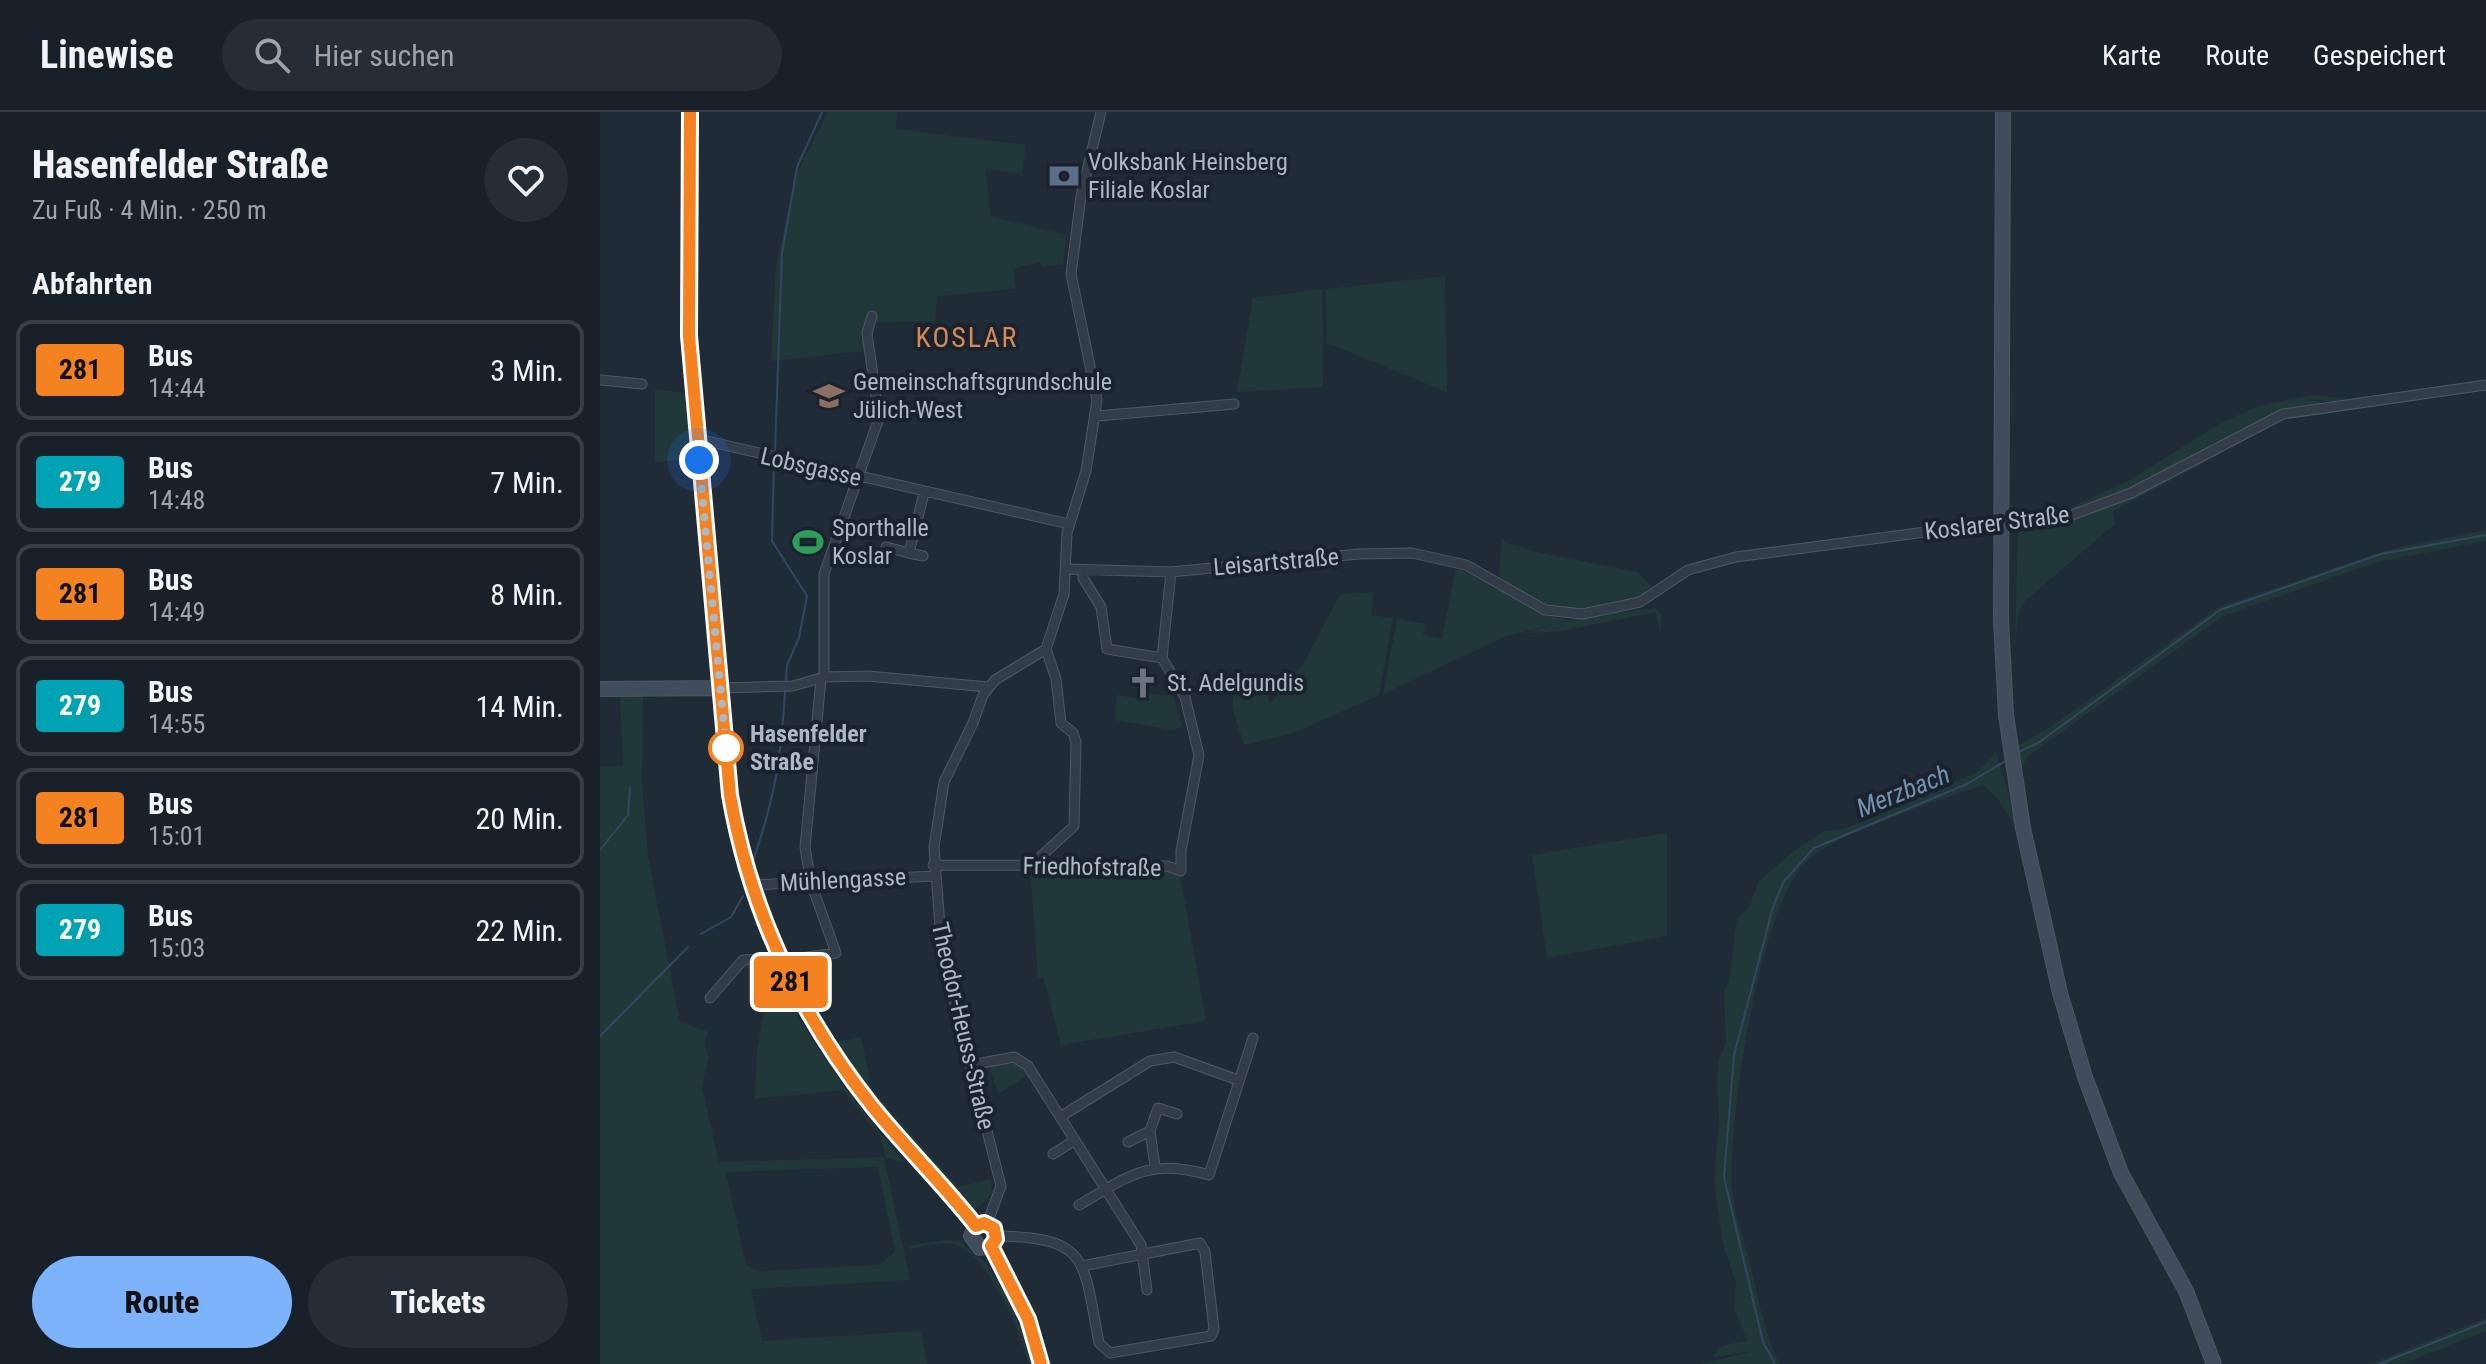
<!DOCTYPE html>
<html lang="de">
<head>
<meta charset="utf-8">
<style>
	body { margin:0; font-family:"Roboto Condensed",sans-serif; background:#252d36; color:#f1f3f6; height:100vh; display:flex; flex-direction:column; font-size:30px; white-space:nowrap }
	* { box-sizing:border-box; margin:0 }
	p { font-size:26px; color:#9fa3a8 }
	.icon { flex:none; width:44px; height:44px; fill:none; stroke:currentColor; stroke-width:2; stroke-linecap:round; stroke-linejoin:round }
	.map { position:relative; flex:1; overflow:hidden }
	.details { display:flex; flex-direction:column; background:#18202a; width:600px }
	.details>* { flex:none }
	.badge { padding:0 16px; border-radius:6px; font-size:28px; line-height:52px }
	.you { position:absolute; width:40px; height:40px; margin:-20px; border:6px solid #fff; border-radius:50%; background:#1a73e8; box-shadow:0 0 0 12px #1a73e833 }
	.map>.badge { position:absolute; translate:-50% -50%; box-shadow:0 0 0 4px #fff }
	h2 { padding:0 32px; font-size:30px; line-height:72px }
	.round { display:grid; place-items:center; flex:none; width:84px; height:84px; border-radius:42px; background:#252d36 }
	.headline { display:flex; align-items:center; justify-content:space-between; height:136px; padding:0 32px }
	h1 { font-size:38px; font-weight:800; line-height:60px }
	.cta { display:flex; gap:16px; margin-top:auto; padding:16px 32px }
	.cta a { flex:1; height:92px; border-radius:48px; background:#7db3fb; color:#111; font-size:32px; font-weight:800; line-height:92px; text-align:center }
	.cta a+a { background:#252d36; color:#f1f3f6 }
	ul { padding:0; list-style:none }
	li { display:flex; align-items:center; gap:24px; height:100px; margin:0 16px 12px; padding:0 16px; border:4px solid #363e47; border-radius:16px }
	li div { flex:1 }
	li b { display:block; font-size:30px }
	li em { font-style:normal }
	li .badge { min-width:88px; font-weight:700; text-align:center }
	header { display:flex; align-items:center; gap:48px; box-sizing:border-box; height:112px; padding:0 40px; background:#18202a; border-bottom:2px solid #363e47 }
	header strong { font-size:38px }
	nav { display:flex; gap:44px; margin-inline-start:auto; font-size:28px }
	.search { width:560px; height:72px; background:#252d36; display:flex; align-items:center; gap:20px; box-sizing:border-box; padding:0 28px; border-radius:44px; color:#9fa3a8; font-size:30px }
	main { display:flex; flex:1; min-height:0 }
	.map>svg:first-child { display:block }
	.green { fill:#213839; fill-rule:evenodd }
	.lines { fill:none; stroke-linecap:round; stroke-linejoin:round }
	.stream { stroke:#324860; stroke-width:2 }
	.street-casing { stroke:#4e5863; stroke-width:11 }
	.secondary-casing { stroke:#4e5863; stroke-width:16 }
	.street { stroke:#333d49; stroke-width:9 }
	.secondary { stroke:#414c5c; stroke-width:14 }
	.line-casing { stroke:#fff; stroke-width:18 }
	.line { stroke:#f58220; stroke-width:12 }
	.walk { stroke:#adb8c5; stroke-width:8; stroke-dasharray:0 14.4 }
	.stop-dot { fill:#fff; stroke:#f58220; stroke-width:4 }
	.labels { text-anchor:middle; stroke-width:8; stroke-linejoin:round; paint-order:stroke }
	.poi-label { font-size:24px; fill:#adb8c5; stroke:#19222d; text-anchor:start }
	.street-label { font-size:24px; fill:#adb8c5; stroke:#19222d }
	.stop-label { font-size:24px; font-weight:bold; fill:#adb8c5; stroke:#19222d; text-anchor:start }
	.water-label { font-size:26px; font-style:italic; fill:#7490af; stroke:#19222d }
	.quarter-label { font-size:28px; letter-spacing:2px; fill:#d68957; stroke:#19222d }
</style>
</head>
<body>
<header>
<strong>Linewise</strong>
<div class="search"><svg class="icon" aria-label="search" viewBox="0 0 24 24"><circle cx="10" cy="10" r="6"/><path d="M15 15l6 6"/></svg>Hier suchen</div>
<nav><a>Karte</a><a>Route</a><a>Gespeichert</a></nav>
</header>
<main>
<section class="details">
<div class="headline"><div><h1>Hasenfelder Straße</h1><p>Zu Fuß · 4 Min. · 250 m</p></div><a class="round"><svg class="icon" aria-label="heart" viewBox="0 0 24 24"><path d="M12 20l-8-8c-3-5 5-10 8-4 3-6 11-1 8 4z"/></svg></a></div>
<h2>Abfahrten</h2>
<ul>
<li><span class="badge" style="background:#f58220;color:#111">281</span><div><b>Bus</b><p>14:44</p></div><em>3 Min.</em></li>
<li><span class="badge" style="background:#00a3b4;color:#fff">279</span><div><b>Bus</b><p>14:48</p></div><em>7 Min.</em></li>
<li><span class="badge" style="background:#f58220;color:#111">281</span><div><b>Bus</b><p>14:49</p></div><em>8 Min.</em></li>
<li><span class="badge" style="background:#00a3b4;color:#fff">279</span><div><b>Bus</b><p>14:55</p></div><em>14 Min.</em></li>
<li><span class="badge" style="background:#f58220;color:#111">281</span><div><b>Bus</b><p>15:01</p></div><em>20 Min.</em></li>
<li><span class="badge" style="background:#00a3b4;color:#fff">279</span><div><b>Bus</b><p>15:03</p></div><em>22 Min.</em></li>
</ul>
<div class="cta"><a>Route</a><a>Tickets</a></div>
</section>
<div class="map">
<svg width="1886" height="1252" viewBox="0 0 1886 1252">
	<rect width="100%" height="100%" fill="#202b38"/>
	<path class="green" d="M228,0h69l-1,17 130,16 -4,29 -37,-5 6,47 75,19 -3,30 -21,1 -2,-4 -27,7 3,20 -79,7 -2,25 -70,2v28l-94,10 5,-96 21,-92z
		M845,164l2,116 -120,-49 -1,-54z
		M722,177l1,98 -86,5 16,-94z
		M1886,268l-147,23 -32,-4 20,5 -55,11 -148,78 -77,25 6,-8 20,-4 57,-26 89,-56 42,-19 54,-10 34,4z
		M55,277l31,4 6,66 -37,3z
		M1618,337l2,5 -107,57 2,13 -90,77 -6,11 -4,34 3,-119 40,-5z
		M1886,418v11l-108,21 -155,54 -195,140 -9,18 -2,-28 32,-18 170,-121 168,-57z
		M902,425l5,6 34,10 96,19 15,15c-15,13 -28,15 -47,19 -48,8 -66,-1 -106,-28z
		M856,455l84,46 28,8 -62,15 -123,58 14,-75 28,5 -2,11 19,4z
		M774,480l-3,23 22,3 -14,77 -85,38 -50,12 -12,-38 2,-16 33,2 3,11 33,-39 37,-71z
		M1056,496l5,7v20l-5,-23 -95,19 -40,3 62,-17z
		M542,581l31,3 9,30 -9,4 -59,-10 3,-25 24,4z
		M43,583l-1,88 6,73 32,166 28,10 -4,12 5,12 -7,31 17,75 165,-5 26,123 -159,9 11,52 159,-10 6,33h-327v-598h23l-3,-70zM278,1055l17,84 -15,14 -121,6 -13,-6 -20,-93z
		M1396,640l24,81 53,215 -4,2 -9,-28 -45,-196 -17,-27 -15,-14c-43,15 -148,48 -177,77 -48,48 -78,259 -74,327 2,24 11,48 17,71 9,35 14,71 31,104h-80l55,-13 -42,6 7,-10 27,-7 -13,-31 2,-26 -13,-39 -9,-63 5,-61 -2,-39 2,-23 7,-14 -2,-54 5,-8 8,-63 11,-10 11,-28 32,-28 34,-22 18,-2 29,-11 106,-46z
		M1067,721v103l-120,22 -15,-103z
		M430,756h137l13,7 26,146 -145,24 -18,-68 -5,1z
		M172,854c35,74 80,135 133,197l-19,-5 -6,-22 -37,-46 -88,9 2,-49z
		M261,925l11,53 86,97 33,-8c3,17 -5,23 -19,31l-105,-118 -35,-50z
		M415,950l13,13 -30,19 -9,-28z
		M346,1128l16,2c6,11 17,12 24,21 21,30 37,66 45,101h-3c-7,-32 -42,-115 -76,-120 -13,-2 -30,3 -43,5l2,-4z
		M1886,1206v13l-84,33h-32z"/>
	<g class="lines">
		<path class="stream" d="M175,339l7,-198 15,-86 25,-55
			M174,350l-2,79 35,55 -8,42 -12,27 -1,16
			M1419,640l19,-9 182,-133 161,-56 105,-19
			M0,738l28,-35 2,-27
			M153,749c22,-64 28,-102 32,-169
			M101,822l30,-17 12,-21
			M0,924l88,-89
			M1175,1252l-12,-22 -39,-165 10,-122 39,-148 11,-26 30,-33 153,-64 40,-24
			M1779,1252l107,-42"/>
		<g class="street-casing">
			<path id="street" d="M0,268l42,4
				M497,304l137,-12
				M98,327l371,85
				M286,435l23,6 15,-60
				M309,441l14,3
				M467,457l104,3 188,-18 53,-1 54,12 79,45 38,4 57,-12 48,-32 48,-13 265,-35 63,-4 67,-25 152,-79 203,-29
				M483,458v8l18,29 6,42 55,9
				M224,565v-103l55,-156 -12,-85 5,-17
				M121,576l72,-2 31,-9 44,-1 120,11
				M333,753l234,1 14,5v-20l18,-96 -14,-58 -23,-39 9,-86
				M435,754l3,-7 36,-33 2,-84 -3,-9 -12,-10 -5,-44 -10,-30
				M151,773l183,-9
				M201,859l-1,-13 36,-5 -25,-70 -6,-36 16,-168
				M110,886l33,-38 37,-2
				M371,953l43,-8 14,9 113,179 6,45
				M460,1005l90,-56 24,-4 64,23
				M528,1030l22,-11
				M453,1042l22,-14
				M555,1054l-5,-35 8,-23 19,6
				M479,1093c50,-29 71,-48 130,-30l44,-137
				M387,1112l14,-38 -59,-233 -8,-106 10,-65 29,-59 10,-28 12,-15 51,-31 18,-55 3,-61 19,-62 11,-71 -26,-126 10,-78 20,-84
				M396,1124c94,1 87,24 103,107l11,10 101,-17 3,-7 -9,-77 -5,-9 -118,23"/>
		</g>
		<g class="secondary-casing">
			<path id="secondary" d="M90,0l-1,224 41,459c20,115 70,220 142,311 33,42 71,78 104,120
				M1403,0l-2,508 5,95 17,113 37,165 25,84 36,96 65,118 28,73
				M0,577l121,-1
				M376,1114l-5,10 9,12 11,-2
				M376,1114l8,-3 10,5 2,11 -5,7
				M391,1134l37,73 13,45"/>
		</g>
		<use href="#street" class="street"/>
		<use href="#secondary" class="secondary"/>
	</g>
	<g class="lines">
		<g class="line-casing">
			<path id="line" d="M90,0l-1,224 41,459c20,115 70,220 142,311 33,41 71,78 104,120l8,-3 10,5 2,11 -5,7 37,73 13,45"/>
		</g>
		<use href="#line" class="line"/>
		<path class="walk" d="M99,348l27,288"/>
	</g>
	<defs>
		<g id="bank-bare" transform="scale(2.4)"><path d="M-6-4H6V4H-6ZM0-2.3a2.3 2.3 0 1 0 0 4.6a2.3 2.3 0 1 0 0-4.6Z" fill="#5c6f8a" stroke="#19222d" stroke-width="2.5" paint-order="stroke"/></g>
		<g id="school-bare" transform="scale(2.4)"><path d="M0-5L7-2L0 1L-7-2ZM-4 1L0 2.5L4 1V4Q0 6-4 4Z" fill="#8d6e63" stroke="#19222d" stroke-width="2.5" paint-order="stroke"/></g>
		<g id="stadium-bare" transform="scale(2.4)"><path d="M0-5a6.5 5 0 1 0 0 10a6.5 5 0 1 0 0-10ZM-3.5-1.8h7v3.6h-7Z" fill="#2e9e5b" stroke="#19222d" stroke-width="2.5" paint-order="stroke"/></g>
		<g id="church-bare" transform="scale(2.4)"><path d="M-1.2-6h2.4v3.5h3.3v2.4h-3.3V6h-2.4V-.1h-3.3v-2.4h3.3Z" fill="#6b7280" stroke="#19222d" stroke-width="2.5" paint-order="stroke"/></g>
	</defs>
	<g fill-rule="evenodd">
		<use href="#bank-bare" x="464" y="64"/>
		<use href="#school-bare" x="229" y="284"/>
		<use href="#stadium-bare" x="208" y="430"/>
		<use href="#church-bare" x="543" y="571"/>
	</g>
	<circle class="stop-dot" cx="126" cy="636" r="16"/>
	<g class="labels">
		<g class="poi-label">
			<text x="488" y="58">Volksbank Heinsberg<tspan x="488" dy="28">Filiale Koslar</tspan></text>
			<text x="253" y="278">Gemeinschaftsgrundschule<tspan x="253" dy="28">Jülich-West</tspan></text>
			<text x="232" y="424">Sporthalle<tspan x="232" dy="28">Koslar</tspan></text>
			<text x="567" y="579">St. Adelgundis</text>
		</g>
		<g class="street-label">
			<text transform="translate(211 355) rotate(13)" y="8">Lobsgasse</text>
			<text transform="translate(1397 411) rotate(-7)" y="8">Koslarer Straße</text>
			<text transform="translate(676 450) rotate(-5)" y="8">Leisartstraße</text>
			<text transform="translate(492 755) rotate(1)" y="8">Friedhofstraße</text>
			<text transform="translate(243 768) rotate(-3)" y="8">Mühlengasse</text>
			<text transform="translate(363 914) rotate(77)" y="8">Theodor-Heuss-Straße</text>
		</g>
		<g class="stop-label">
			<text x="150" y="630">Hasenfelder<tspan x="150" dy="28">Straße</tspan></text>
		</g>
		<g class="water-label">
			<text transform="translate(1303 679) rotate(-22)" y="9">Merzbach</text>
		</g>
		<g class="quarter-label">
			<text x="367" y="235">KOSLAR</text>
		</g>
	</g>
</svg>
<div class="you" style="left:99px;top:348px"></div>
<b class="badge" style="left:191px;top:870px;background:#f58220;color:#111">281</b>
</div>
</main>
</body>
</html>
